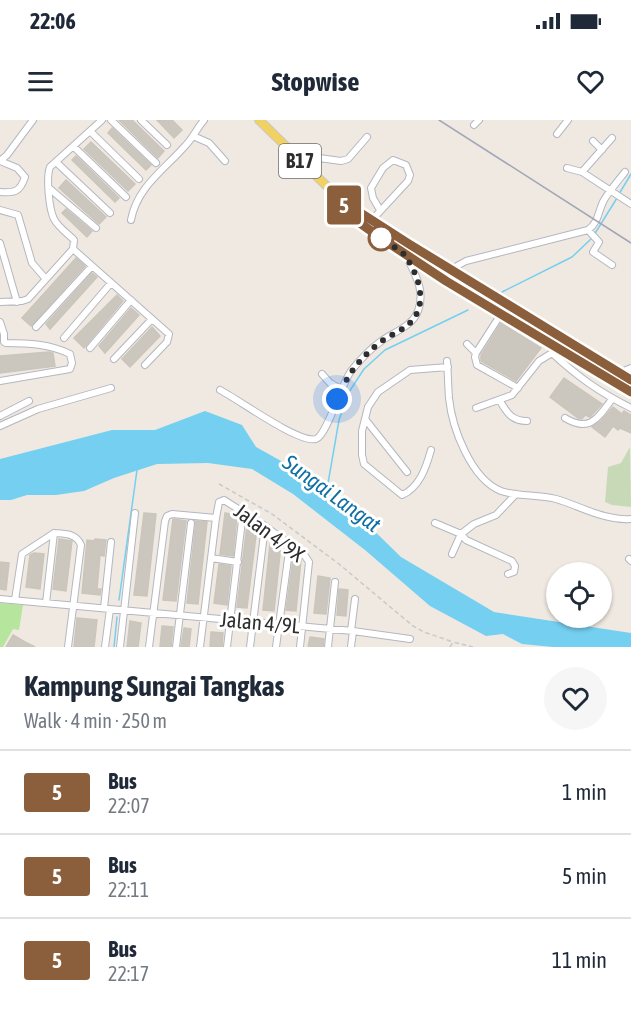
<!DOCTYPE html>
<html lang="en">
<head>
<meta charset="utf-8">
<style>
	body { margin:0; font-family:"Asap Condensed",sans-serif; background:#f6f6f7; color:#1f2937; height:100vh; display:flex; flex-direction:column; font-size:22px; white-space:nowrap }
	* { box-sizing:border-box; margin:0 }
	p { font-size:20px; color:#747a83 }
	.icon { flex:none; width:33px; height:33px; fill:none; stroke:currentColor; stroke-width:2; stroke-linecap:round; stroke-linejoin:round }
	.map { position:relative; height:527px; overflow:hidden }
	.drawer { display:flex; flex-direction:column; background:#fff; flex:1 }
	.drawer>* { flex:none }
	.badge { padding:0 12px; border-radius:4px; font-size:21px; line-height:39px }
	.controls { position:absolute; left:546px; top:442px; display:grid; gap:12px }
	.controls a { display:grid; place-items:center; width:66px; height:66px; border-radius:50%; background:#fff; box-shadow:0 2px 4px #0004; font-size:30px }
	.you { position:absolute; width:30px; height:30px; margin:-15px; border:4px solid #fff; border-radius:50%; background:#1a73e8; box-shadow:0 0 0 9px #1a73e833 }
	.map>.badge { position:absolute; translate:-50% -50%; box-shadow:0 0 0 3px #fff }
	.round { display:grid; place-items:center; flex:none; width:63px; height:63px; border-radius:32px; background:#f6f6f7 }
	.summary { display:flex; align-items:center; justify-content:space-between; height:102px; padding:0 24px }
	h1 { font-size:28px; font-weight:700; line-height:45px }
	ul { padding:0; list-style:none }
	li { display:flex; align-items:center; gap:18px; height:84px; padding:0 24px; border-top:2px solid #e0e1e3 }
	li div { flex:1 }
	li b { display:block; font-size:22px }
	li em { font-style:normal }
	li .badge { min-width:66px; font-weight:700; text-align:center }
	.status { display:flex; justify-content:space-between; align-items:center; height:42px; padding:0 30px; background:#fff; direction:ltr }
	.status svg { height:16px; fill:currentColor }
	header { display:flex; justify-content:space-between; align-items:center; height:78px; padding:0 24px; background:#fff; font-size:27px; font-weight:700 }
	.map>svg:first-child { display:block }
	.green { fill:#b6e59e }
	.cemetery { fill:#c8d9b8 }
	.water { fill:#75cff0 }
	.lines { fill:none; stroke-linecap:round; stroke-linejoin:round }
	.stream { stroke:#75cff0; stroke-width:1.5 }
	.building { fill:#cbc7bf; stroke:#cbc5ba; stroke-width:1.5 }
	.minor-casing { stroke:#b4b7c1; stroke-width:8 }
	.major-casing { stroke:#c9c9c9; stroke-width:10 }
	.path { stroke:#c9c9c9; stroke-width:1.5; stroke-dasharray:4.5 3; stroke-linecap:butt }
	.minor { stroke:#fff; stroke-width:6 }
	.major { stroke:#f2d163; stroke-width:8 }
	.rail { stroke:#a3a6b8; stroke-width:1.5 }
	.line-casing { stroke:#fff; stroke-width:14 }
	.line { stroke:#8b5e3c; stroke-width:9 }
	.walk { stroke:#2e2e2e; stroke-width:6; stroke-dasharray:0 10.8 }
	.stop-dot { fill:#fff; stroke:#8b5e3c; stroke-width:3 }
	.labels { text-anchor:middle; stroke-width:6; stroke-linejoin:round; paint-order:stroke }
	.shield { fill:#fff; stroke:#6d6d6d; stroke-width:1.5 }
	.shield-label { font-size:20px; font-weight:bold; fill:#2e2e2e }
	.street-label { font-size:21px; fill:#2e2e2e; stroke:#fff }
	.water-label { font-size:22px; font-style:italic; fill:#0d6fa3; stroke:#fff }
</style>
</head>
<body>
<div class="status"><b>22:06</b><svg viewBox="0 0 49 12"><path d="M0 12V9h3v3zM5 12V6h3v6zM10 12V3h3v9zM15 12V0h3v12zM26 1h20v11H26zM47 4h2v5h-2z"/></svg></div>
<header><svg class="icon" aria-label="menu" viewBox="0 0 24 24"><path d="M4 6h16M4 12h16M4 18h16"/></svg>Stopwise<svg class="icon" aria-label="heart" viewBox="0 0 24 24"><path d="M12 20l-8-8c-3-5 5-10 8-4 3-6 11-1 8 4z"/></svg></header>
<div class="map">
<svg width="631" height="527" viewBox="0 0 631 527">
	<rect width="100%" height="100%" fill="#efe9e1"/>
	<path class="green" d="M0,483l23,2 -4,25 -6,-1 -10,18h-3z"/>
	<path class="cemetery" d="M630,327l1,60 -19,-2 -7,-3 3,-35 13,-4z"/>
	<path class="water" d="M205,291l37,14 14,22 61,34 44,37 40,39 93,55 137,21v14h-78l-31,-3 -19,-10 -17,2 -56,-30 -65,-56 -72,-56 -41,-25 -44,-6 -51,1 -43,14 -30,13 -28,4h-29l-16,5h-11v-41l112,-29h43z"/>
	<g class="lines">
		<path class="stream" d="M619,74l12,-20
			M594,115l23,-37
			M502,172l70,-35 19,-18
			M327,369l12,-69 10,-28 15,-23 21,-19 83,-40
			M119,480l18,-130
			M114,527l3,-30"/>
	</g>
	<path class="building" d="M119,0h13l32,31 -6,7z
		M157,0h15l10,10 -8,8z
		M112,8l39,37 -5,5 -38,-37z
		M91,22l44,42 -7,7 -44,-42z
		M76,36l43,42 -4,4 -43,-42z
		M66,60l40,37 -7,7 -40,-36z
		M66,89l26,22 -5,6 -25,-24z
		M76,138l9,8 -54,60 -9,-8z
		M92,153l5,4 -47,52 -4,-5z
		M117,175l6,6 -39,47 -10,-10z
		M131,188l8,7 -34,38 -6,-7z
		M501,203l40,25 -25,33 -35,-20v-6z
		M152,207l8,9 -30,31 -8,-8z
		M49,232l4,1 2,13 -55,7v-17z
		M564,258l38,26 -12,13 -5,-2 -3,4 -4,-1 -28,-21z
		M613,287l9,7 2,-3 7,4v18l-11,-5 -2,2 -5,-4 -8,11 -13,-10 9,-6z
		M144,393l12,1 -9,82 -13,-1z
		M225,393l12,2 -4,41 -13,-2z
		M173,399l13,2 -10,80 -13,-1z
		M196,401l11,1 -9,82 -11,-1z
		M247,405l10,2 -10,81 -10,-1z
		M59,419l13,2 -6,50 -13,-2z
		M95,419l11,1 -2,16 -4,-1 -3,34h4l-1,6 -18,-2 5,-53 7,1z
		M270,424l11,1 -7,66 -11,-1z
		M34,433l10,1 -4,35 -14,-2 4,-32z
		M293,439l8,1 -5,51 -10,-1z
		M0,442l9,1 -3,27 -6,-1z
		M219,444l12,2 -4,39 -13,-2z
		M318,456l12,2 -4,36 -12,-1z
		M339,469l9,1 -2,26 -9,-1z
		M77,498l20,2 -3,27h-20z
		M130,501l11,2 -3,24h-11z
		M162,506l11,1 -2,20h-11z
		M184,508l7,1 -2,18h-8z
		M211,512l12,1 -1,14h-12z
		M13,515l12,7 10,5h-29z
		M310,517l14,2 -1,8h-15z"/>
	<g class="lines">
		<g class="minor-casing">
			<path id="minor" d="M111,0l45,43
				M141,0l26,25
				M474,5l5,-5
				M90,11l49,48
				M557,14l11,-14
				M193,16l16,7 16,18
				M593,21l9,9
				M73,26l53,51
				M0,41l17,7 8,9c-5,15 -10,16 -25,15
				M0,41l7,-6 26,-35
				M56,42l54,51
				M567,48l15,4 49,32
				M308,49l11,-11 22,3 7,-2 19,-22
				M582,52l30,-34
				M49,68l47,40
				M0,90l18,5 14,48 13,15
				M131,100c6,-33 33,-50 54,-74 8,-8 12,-18 19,-26
				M372,100l36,-39 2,-6 -4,-10 -13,-5 -10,8 -12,20 2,10 7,12
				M588,110l11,12 -6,10 19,13
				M0,123l17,59
				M73,129l96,85 -2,8 -22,23
				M73,129l1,-9c-6,-6 -16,-13 -20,-21 -5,-10 -8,-42 -4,-52l52,-47
				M446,161l11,-15 9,-5 122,-31c11,-8 10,-19 16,-30 6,-10 14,-19 21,-28
				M0,182l22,-1 6,-2 45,-50
				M501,194l-25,39 -1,4 2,8 41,23
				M0,202l4,12v8l2,1c22,0 44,1 64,11l2,9 -2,6 -70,12
				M36,207l56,-61
				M64,218l47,-55
				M467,224l9,9
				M557,227l-5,6c26,24 47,39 79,55
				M90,228l41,-48
				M114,239l38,-40
				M447,241c1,12 1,24 2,37 3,30 22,81 52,93 17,6 37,3 55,8 24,7 49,22 75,20
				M619,253l12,-5
				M322,254l8,9 11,6
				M220,270c18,9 79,54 96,49 11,-4 25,-54 35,-68 8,-10 18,-21 29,-29 13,-10 32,-15 38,-31 8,-21 -4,-38 -12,-56
				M500,281c7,12 12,20 27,20
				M476,288l36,-13 27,-34 13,-8
				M0,296l29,-15
				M565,298c25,15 33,0 47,-19
				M365,299l42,53
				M0,306l38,-17 73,-21
				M431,330c-5,18 -12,38 -29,45l-38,-31 -2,-9v-24l6,-24 10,-15 32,-22 38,-3
				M216,398l3,-16 5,-2 41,26 40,30 4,6 -9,85
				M435,403l26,11 5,6 46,21 3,5 -1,6 -6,2
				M54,413c11,1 22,0 27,12l-13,102
				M452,434l9,-20 13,-10 22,-9 20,-21
				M211,438l27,4
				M629,439l2,2
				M0,479l353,32 57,8
				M15,480l7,-46 32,-21
				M46,483l8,-70
				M104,488l7,-66
				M351,511l4,-32
				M105,527l5,-38
				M120,527l15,-134
				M149,527l16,-126 2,-5 5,-2 44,4 -16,129
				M176,527l15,-124
				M227,527l16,-135
				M250,527l15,-121
				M276,527l14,-103
				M328,527l7,-65
				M351,527l2,-16"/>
		</g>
		<g class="major-casing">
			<path id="major" d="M259,0l83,81 67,43 222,136
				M343,83c15,27 49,43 75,59 69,46 142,87 213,130"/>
		</g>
		<path class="path" d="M219,364l53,30 67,50 74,62 11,6 29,10
			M450,527l3,-5 20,5"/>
		<use href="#minor" class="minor"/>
		<use href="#major" class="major"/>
		<path class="rail" d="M439,0l192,123"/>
	</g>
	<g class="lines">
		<g class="line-casing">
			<path id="line" d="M631,260l-222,-136 -67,-43 8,15 31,22 65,43 185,111"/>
		</g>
		<use href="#line" class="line"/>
		<path class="walk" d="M337,279c9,-22 22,-40 41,-55 8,-7 19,-11 27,-17 25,-18 15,-49 1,-70 -5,-8 -19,-13 -25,-19"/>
	</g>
	<circle class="stop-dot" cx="381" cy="118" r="12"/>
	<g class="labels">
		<rect class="shield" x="279" y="24" width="42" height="34" rx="4.5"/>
		<g class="shield-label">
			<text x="300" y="48">B17</text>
		</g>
		<g class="street-label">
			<text transform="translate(269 413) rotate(37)" y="7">Jalan 4/9X</text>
			<text transform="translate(260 503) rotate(5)" y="7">Jalan 4/9L</text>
		</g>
		<g class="water-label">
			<text transform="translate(332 373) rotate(36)" y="8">Sungai Langat</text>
		</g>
	</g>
</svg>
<div class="controls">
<a><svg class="icon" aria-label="locate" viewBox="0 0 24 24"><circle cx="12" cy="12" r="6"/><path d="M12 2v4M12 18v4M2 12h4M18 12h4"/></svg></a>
</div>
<div class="you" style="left:337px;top:279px"></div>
<b class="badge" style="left:344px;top:85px;background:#8b5e3c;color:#fff">5</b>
</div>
<section class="drawer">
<div class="summary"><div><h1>Kampung Sungai Tangkas</h1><p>Walk · 4 min · 250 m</p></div><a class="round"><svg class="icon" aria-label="heart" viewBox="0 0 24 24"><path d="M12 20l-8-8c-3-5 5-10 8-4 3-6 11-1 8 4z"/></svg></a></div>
<ul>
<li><span class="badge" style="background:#8b5e3c;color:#fff">5</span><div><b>Bus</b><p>22:07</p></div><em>1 min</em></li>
<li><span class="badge" style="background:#8b5e3c;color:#fff">5</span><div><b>Bus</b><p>22:11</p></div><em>5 min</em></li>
<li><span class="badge" style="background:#8b5e3c;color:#fff">5</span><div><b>Bus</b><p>22:17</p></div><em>11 min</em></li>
</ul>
</section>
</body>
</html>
